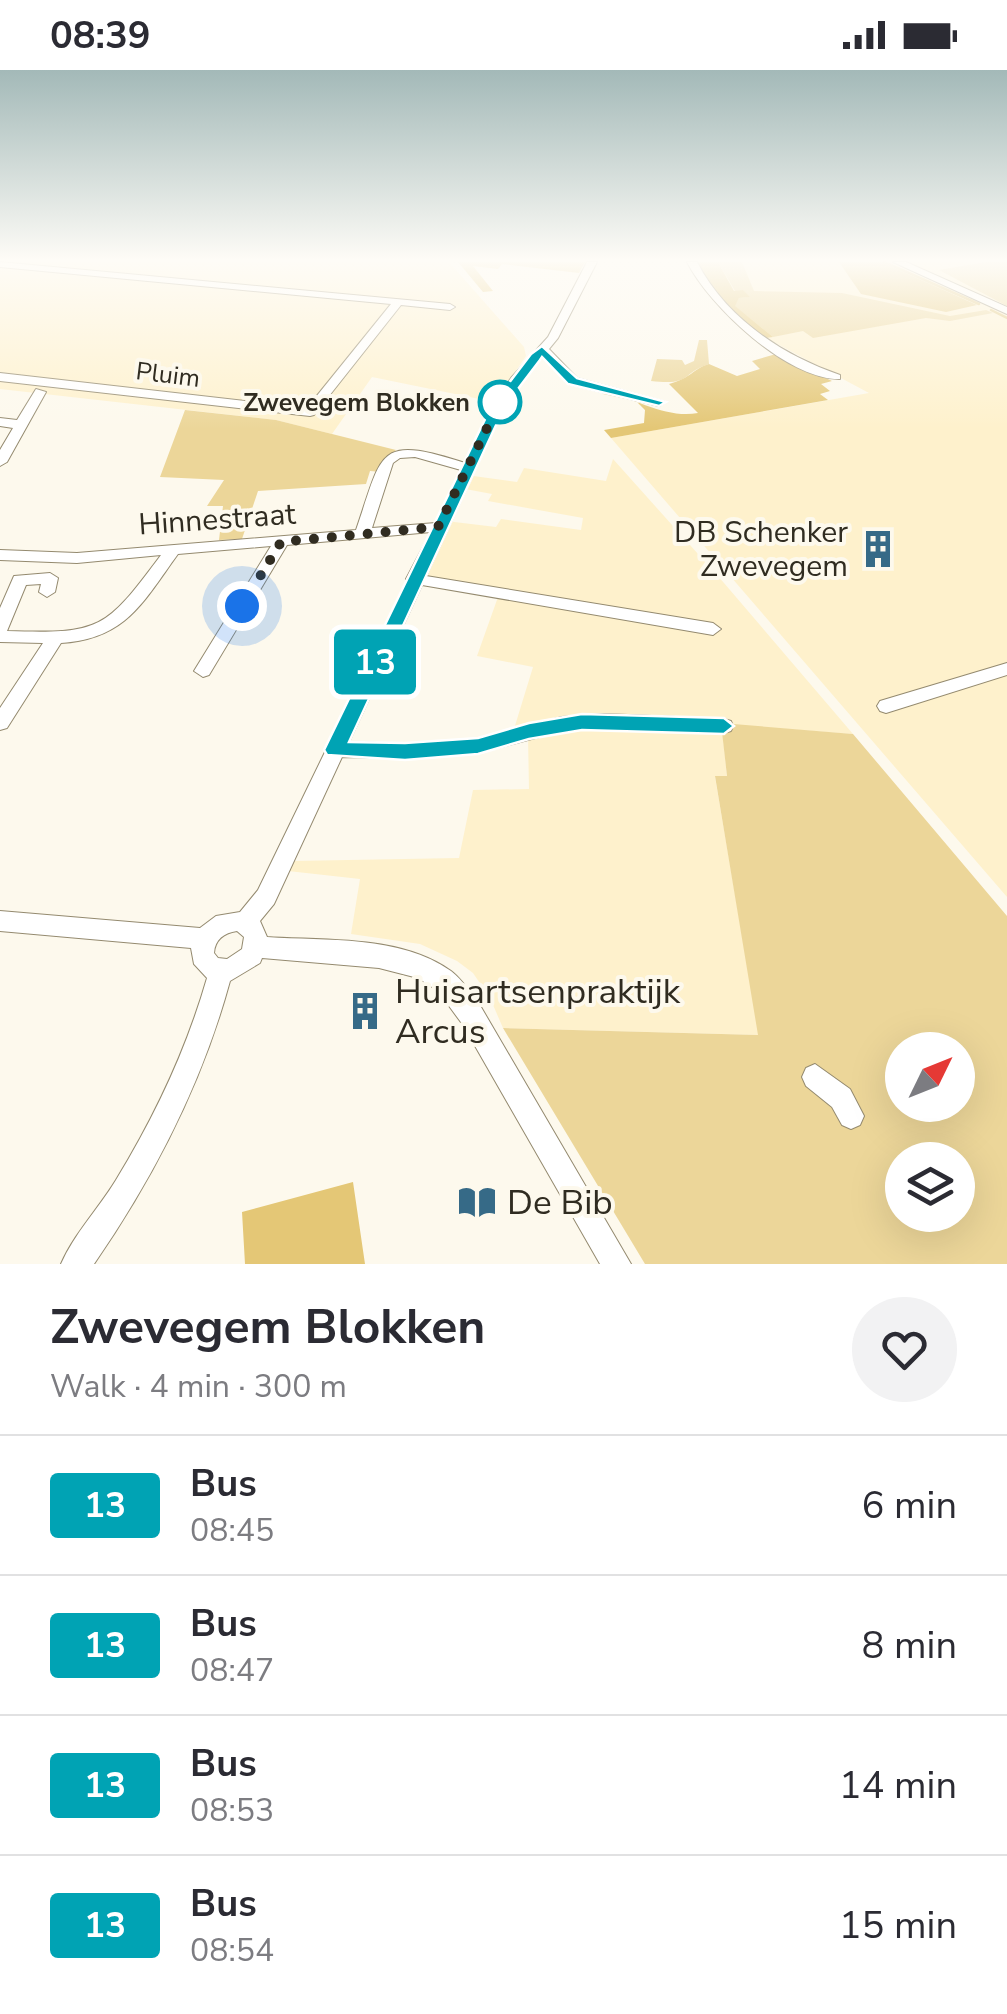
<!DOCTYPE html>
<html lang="en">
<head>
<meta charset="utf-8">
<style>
	body { margin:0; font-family:"Nunito Sans",sans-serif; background:#f2f2f3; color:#2b2b33; height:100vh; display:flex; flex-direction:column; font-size:38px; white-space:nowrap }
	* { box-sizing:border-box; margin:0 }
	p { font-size:32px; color:#7c7c81 }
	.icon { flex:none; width:55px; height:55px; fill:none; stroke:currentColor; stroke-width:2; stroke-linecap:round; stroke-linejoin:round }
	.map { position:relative; height:1194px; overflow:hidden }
	.panel { display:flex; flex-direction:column; background:#fff; flex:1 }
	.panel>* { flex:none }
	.badge { padding:0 20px; border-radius:8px; font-size:35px; line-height:65px }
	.needle { width:65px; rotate:47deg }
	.tools { position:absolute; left:885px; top:962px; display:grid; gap:20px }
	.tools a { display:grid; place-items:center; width:90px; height:90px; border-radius:50%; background:#fff; box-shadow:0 10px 40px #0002; font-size:50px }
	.you { position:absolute; width:50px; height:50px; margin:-25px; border:8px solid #fff; border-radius:50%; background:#1a73e8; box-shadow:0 0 0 15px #1a73e833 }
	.map>.badge { position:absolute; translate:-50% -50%; box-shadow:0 0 0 5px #fff }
	.round { display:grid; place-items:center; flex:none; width:105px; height:105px; border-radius:52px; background:#f2f2f3 }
	.summary { display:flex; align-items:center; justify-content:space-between; height:170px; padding:0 50px }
	h1 { font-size:48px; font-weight:700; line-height:75px }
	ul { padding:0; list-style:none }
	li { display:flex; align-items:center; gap:30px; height:140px; padding:0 50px; border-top:2px solid #e1e1e2 }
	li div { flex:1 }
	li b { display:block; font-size:38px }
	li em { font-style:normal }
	li .badge { min-width:110px; font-weight:700; text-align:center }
	.status { display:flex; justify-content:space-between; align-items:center; height:70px; padding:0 50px; background:#fff; direction:ltr }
	.status svg { height:28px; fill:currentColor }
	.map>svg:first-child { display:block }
	.built { fill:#fef1cc }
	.green { fill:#ecd699; fill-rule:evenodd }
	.forest { fill:#e4c776 }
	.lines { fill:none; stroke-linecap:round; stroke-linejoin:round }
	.stream { stroke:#ddc06f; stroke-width:2.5 }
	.minor-casing { stroke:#948a6f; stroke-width:2 }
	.minor { fill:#fff; fill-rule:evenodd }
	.line { fill:#00a3b4; stroke:#fff; stroke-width:2.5 }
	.walk { stroke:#302c21; stroke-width:10; stroke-dasharray:0 18 }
	.stop-dot { fill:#fff; stroke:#00a3b4; stroke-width:5 }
	.labels { text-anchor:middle; stroke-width:8; stroke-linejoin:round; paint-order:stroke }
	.far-street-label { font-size:25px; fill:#302c21; stroke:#fdf9ed }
	.far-stop-label { font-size:25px; font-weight:bold; fill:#302c21; stroke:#fdf9ed; text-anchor:end }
	.street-label { font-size:30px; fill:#302c21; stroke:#fdf9ed }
	.poi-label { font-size:30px; fill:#302c21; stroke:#fdf9ed; text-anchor:end }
	.near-poi-label { font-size:35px; fill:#302c21; stroke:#fdf9ed; text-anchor:start }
</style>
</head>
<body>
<div class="status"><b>08:39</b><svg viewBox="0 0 49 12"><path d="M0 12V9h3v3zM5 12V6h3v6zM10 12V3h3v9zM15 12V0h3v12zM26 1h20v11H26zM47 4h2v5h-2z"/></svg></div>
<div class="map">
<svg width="1007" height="1194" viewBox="0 0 1007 1194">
	<rect width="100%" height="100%" fill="#fdf9ed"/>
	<path class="built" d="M0,192h449l75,85 2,9 -32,46 -122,-25 -40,57 -56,-14 -276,-31z
		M695,192h312v635l-396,-459 258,-45 -103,-55 -29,-21z
		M613,389l111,124 129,151 -257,-19 -49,4 -33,10 19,-62 -56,-11 21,-59 216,34v-8l-290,-47 22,-55 50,6 5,-8 80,11 2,-12 -95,-17 4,-7 -32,-6 6,-13 51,7 7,-14 82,13z
		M575,655l147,3 5,49h-12l44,258 -256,-7 -13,-30 -17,-25 -16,-12 -37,-17 -69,-10 9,-55 -72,-8 5,-10 166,-3 14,-68 56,-1 -1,-53z"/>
	<path class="green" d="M718,192h24l12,29 88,2 108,23 36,-6 7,3 -43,8 -24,-3 -113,20 -10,-7 -30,6 -39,-31 5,-8 9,-1 -13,-6z
		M986,192h21v44l-68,-36z
		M699,270h8l2,24c-28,9 -17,22 -58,17l6,-22 25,1 3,5 9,-4z
		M185,340l91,10 120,30 -10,9 -5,13 -11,-1 -4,13 -108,7 -16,48 -23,1 4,-34h-16l17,-26 -64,-3z
		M721,653l132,11 154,182v348h-362l-142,-236 255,7 -43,-259h12zM902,980h56v55h-56zM902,1090h56v55h-56z"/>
	<path class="forest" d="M458,192h127l-6,11 -77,-9 -4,5 -25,-3 20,25 -10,1z
		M695,192h23l16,29 9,-1 7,7 -11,1 -4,8 38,31 -7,1 -46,-36z
		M839,192h42l96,43 -31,7 -85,-18z
		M776,284l56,27 -11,3 9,7 -10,3 8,6 -217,38 -7,-8 40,-7 1,-13 -9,-9 -33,-7 2,-3c30,8 63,28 93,22l-29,-29c23,-6 23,-15 40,-20l28,12 23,-7 -8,-8z
		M353,1112l12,82h-120l-3,-52z"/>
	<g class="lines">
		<path class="stream" d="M884,192l95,42
			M991,240l16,8"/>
		<g class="minor-casing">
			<path id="minor" d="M0,192l450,42 5,3 -5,3 -49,-5 -87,110 -4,1 -310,-35v-8l307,35 84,-104 -391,-37z
				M587,192h10l-39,76 -9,11 28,29 88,24 -6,4 -90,-22 -26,-28 -23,26 -15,23 -79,171 287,47 8,6 -8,6 -291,-50 -73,157 56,2 73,-5 84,-22 42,-3 120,5 7,2 2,5 -2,5 -7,2 -120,-5 -42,3 -84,22 -73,5 -63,-1 -68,147 -14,17 7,16c59,4 133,-2 184,34 12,9 21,24 30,36l150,257h-31l-137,-239 -25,-34 -20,-13 -39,-10 -117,-10 -2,5 -30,18c-28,103 -76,196 -136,283h-33c13,-30 38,-56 55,-84 39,-64 70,-129 91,-202l-13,-14 -3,-16 -191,-17v-20l200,17 16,-12 24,-4 18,-22 150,-309 -2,-2 25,-47 -144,13 -78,130 -6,2 -9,-6 77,-125 -93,8c-35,48 -52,85 -117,89l-54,85 -7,2v-22l43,-65 -43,-1v-34l14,-32 36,-3 8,5 -3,14 -8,5 -8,-5 2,-8 -15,1 -19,46c94,3 98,-1 154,-76l-84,8 -77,-3v-10l77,3 279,-23c27,-78 20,-96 109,-67l28,-58 18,-27 37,-41zM415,387l46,13 -25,53 -64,5 21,-65 7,-5zM237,861l7,6 -2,12 -15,10 -9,-1 -4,-5c1,-14 10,-20 23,-22z
				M687,192h10c29,56 85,93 143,113v4c-52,1 -130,-72 -153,-117z
				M893,192h13l101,45v7z
				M36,319l10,3 -39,70 -7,4v-16l13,-22 -13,-2v-8l17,2z
				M1007,593v12l-121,38 -6,-2 -3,-5 3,-5z
				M815,994l35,25 14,27 -4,9 -9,4 -9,-4 -10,-18 -26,-21 -4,-9 4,-9z"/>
		</g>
		<use href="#minor" class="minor"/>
	</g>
	<linearGradient id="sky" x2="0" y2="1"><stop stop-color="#a3b9b8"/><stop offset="0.53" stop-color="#fefcf7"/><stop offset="1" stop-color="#fefcf7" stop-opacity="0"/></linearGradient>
	<rect width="1007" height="359" fill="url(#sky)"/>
	<path class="line" d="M542,276l35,32 89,24 -7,4 -91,-22 -26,-27 -2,3 -35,46 -156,336 56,1 73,-5 51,-15 53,-9 142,4 10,8 -10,8 -142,-4 -53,9 -51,15 -73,6 -78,-5 -3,-5 168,-345 39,-51z"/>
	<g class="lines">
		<path class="walk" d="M242,536l39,-64 157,-15 62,-125"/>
	</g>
	<defs>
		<g id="building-bare" transform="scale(3)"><path d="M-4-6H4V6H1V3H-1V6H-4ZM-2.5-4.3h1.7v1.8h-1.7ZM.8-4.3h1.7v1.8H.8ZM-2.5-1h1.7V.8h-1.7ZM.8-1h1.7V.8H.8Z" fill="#366a87" stroke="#fdf9ed" stroke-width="2.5" paint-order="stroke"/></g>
		<g id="library-bare" transform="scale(3)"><path d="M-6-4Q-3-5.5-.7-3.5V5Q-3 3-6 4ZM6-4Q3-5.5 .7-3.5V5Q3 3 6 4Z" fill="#366a87" stroke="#fdf9ed" stroke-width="2.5" paint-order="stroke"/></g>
	</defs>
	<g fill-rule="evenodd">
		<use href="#building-bare" x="878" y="479"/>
		<use href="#building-bare" x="365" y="941"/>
		<use href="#library-bare" x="477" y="1132"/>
	</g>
	<circle class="stop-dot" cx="500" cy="332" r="20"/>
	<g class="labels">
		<g class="far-street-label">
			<text transform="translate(168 304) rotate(7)" y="9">Pluim</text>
		</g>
		<g class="far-stop-label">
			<text x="470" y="341">Zwevegem Blokken</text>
		</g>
		<g class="street-label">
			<text transform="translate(217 449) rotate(-4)" y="10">Hinnestraat</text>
		</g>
		<g class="poi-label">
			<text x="848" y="472">DB Schenker<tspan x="848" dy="34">Zwevegem</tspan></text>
		</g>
		<g class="near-poi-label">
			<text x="395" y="933">Huisartsenpraktijk<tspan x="395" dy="40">Arcus</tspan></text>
			<text x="507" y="1144">De Bib</text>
		</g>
	</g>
</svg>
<div class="tools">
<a><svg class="needle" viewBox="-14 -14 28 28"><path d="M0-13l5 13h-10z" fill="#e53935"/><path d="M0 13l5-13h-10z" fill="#7c7c81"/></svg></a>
<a><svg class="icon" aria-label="layers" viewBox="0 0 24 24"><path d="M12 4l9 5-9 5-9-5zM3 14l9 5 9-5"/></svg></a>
</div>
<div class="you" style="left:242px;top:536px"></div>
<b class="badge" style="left:375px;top:592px;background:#00a3b4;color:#fff">13</b>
</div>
<section class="panel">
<div class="summary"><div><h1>Zwevegem Blokken</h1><p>Walk · 4 min · 300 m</p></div><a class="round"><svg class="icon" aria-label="heart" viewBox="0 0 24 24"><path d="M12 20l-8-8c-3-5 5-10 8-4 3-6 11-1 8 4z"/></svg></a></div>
<ul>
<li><span class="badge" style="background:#00a3b4;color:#fff">13</span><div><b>Bus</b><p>08:45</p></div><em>6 min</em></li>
<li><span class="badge" style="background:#00a3b4;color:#fff">13</span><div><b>Bus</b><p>08:47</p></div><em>8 min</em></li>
<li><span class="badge" style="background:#00a3b4;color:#fff">13</span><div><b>Bus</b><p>08:53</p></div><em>14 min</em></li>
<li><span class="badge" style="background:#00a3b4;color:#fff">13</span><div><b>Bus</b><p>08:54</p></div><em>15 min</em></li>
</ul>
</section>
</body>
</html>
